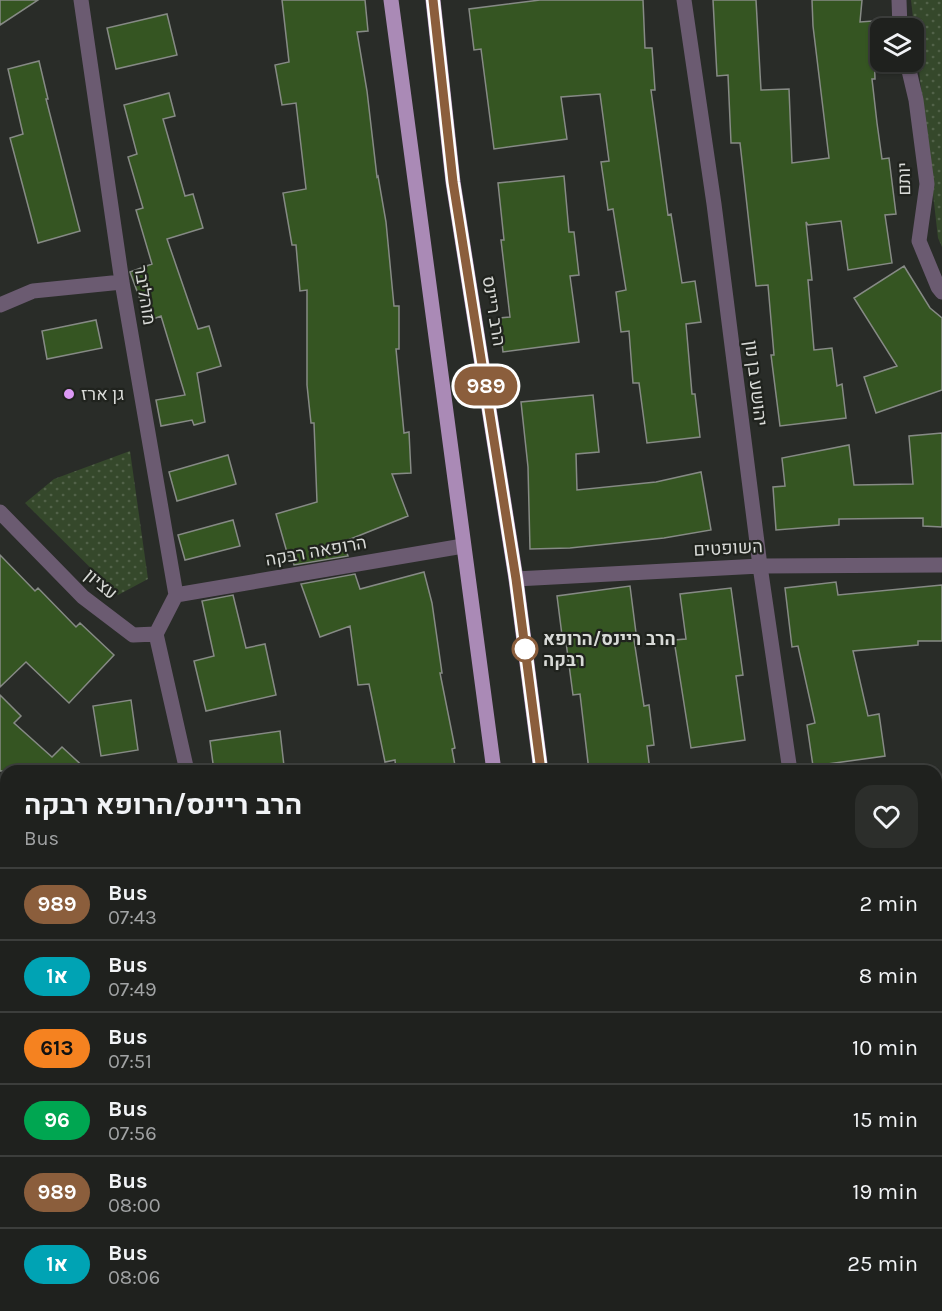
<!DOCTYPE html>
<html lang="en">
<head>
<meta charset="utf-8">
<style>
	body { margin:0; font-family:Karla,Heebo,sans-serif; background:#2c2e2b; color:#f1f3f6; height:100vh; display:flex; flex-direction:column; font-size:22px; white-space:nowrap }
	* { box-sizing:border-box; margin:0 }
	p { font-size:20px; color:#a1a3a4 }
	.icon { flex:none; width:33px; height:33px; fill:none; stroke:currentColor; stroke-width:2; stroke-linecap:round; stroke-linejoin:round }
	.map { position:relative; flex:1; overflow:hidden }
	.side { position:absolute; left:0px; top:765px; width:942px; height:546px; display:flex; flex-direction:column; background:#1f211e; border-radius:18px 18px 0 0; box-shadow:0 2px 4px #0004,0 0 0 2px #3c3e3c }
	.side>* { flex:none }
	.badge { padding:0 12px; border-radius:20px; font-size:21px; line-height:39px }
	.controls { position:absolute; left:870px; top:18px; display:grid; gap:12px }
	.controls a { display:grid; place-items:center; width:54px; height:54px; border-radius:12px; background:#1f211e; box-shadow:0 2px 4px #0004,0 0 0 2px #3c3e3c; font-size:30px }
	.map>.badge { position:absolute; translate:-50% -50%; box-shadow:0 0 0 3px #fff }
	.round { display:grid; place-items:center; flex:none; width:63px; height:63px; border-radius:18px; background:#2c2e2b }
	.summary { display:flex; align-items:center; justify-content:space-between; height:102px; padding:0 24px }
	h1 { font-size:28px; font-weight:700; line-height:45px }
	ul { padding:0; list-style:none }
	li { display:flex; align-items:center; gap:18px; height:72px; padding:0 24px; border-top:2px solid #3c3e3c }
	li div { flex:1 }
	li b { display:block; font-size:22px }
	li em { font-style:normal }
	li .badge { min-width:66px; font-weight:700; text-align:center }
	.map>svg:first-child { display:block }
	.grass { fill:url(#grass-tufts) }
	.park { fill:url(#park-dots) }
	.building { fill:#355522; stroke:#868a85; stroke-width:1.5 }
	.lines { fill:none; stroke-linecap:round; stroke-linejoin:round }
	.minor { stroke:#6b5b71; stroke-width:15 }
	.major { stroke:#aa8ab6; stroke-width:15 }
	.line-casing { stroke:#fff; stroke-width:14 }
	.line { stroke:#8b5e3c; stroke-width:9 }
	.poi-dot { fill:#dc99f5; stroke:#20231e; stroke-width:2 }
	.stop-dot { fill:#fff; stroke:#8b5e3c; stroke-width:3 }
	.labels { text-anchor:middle; stroke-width:4.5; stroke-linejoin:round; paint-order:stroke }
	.street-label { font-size:18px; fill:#d8dad7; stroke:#20231e }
	.poi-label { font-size:18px; fill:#d8dad7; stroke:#20231e; text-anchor:start }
	.stop-label { font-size:18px; font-weight:bold; fill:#d8dad7; stroke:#20231e; text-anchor:start }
</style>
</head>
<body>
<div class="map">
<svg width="942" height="1311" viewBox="0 0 942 1311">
	<defs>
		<pattern id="grass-tufts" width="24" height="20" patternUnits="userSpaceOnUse" patternTransform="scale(1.5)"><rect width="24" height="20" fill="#35482b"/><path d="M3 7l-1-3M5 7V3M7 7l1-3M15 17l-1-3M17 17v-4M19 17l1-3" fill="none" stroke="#526249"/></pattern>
		<pattern id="park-dots" width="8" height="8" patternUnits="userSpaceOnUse" patternTransform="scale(1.5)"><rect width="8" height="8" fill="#35482b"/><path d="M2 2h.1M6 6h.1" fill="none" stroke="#526249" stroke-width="1.8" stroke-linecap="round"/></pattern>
	</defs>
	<rect width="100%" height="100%" fill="#292c28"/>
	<path class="grass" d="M514,1305h38l9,6h-57z"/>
	<path class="park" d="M911,0h31v247l-4,-9z
		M130,451l18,128 -30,16 -93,-92 29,-24z"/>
	<path class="building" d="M0,0h38l-38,25z
		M282,0h83l3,31 -11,1 10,59 10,86 1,-1 8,46 8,84h5v43h-3l8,84 5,-1 2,41 -19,1 16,42 -65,26 5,14 -54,9 -3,-10 -3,1 -12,-42 41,-12 -3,-79h-3l-4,-38v-95l-7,1 -4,-46h-4l-9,-52 23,-4 -10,-86 -14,2 -7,-40 14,-3z
		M540,0h103l2,48h7l3,42h-4l17,125 3,-1 11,69 13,-2 6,41 -15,2 6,70h3l5,43 -53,6 -8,-60h-6l-4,-52 -8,1 -5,-40 10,-2 -13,-81 -5,1 -7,-48 8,-1 -9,-67 -39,3 6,42 -73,10 -13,-100 -7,1 -5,-41z
		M713,0h43l5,90 28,-1 3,74 37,-5 -16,-132 -1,-26h50l-2,22 13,-1 2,58h-3l5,44 5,36 7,-1 7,56 -11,1 7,48 -44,7 -7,-49 -33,4 -2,-3 6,58h-4l6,70 18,-2 5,38 5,-2 4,34 -66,8 -9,-71h3l-6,-70 -12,1 -16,-143h-9l-3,-68 -11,1z
		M167,14l10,41 -61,14 -9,-41z
		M39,61l9,38h-2l34,132 -42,12 -28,-105 13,-4 -15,-65z
		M169,93l6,23 -12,3 22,77 8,-2 10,34 -36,11 31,90 11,-3 12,40 -24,7 8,49 -11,3 -2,-5 -31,6 -5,-26 29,-5 -24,-79 -13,5 -18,-49 22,-8 -16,-54 7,-2 -15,-51 9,-3 -13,-49z
		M564,176l5,56h5l5,43 -9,1 9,66 -76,10 -4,-34 11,-1 -9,-77h3l-6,-57z
		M904,266l26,42 12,10v72l-66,23 -12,-36 33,-11 -43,-68z
		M96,320l6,28 -55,11 -5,-28z
		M593,395l6,57 -23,2 1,36 79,-8 45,-10 10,58 -47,8 -94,10 -40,1 -2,-82 -7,-65z
		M942,433v94l-19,-1v-8l-84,1v6l-63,5 -3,-43 12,-1 -3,-28 67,-13 5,40 59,-1 -4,-48z
		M228,455l8,29 -59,17 -8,-29z
		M233,520l7,26 -55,14 -7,-25z
		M0,555l35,36 3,-3 38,39 4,-4 34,32 -45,48 -43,-41 -26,25z
		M424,572l8,31 10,70h-2l15,75 -3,1 4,22h-60l-1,-11 -10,2 -16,-78 -11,1 -8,-59 -30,11 -19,-53 54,-10 5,15z
		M836,582l2,13 104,-10v56h-24v4l-65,6 15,65 11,-2 6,42 -72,10 -6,-41 8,-2 -17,-77 -6,1 -7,-59z
		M630,586l6,47h-3l11,73 5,-1 5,40 -7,1 3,25h-61l-9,-77 -7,1 -7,-53 -3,1 -6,-47z
		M731,588l12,87 -7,1 9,64 -54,8 -17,-108 12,-1 -6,-45z
		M233,595l13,53 19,-4 11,51 -70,16 -12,-50 20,-5 -12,-55z
		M0,695l21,21 -7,7 38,34 10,-10 26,24h-88z
		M131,700l7,50 -37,6 -8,-50z
		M280,731l4,35 -39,5h-31l-4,-30z"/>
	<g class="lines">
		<path class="minor" d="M81,0l41,282 54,313
			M684,0l30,204 46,362 30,205
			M899,0l1,28
			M907,62l9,38 11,84 -8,57 19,46 4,5
			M0,305l33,-14 89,-9
			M0,512l83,85 50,38 23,-1 20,-39
			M516,579l244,-13 182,-1
			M176,595l287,-49
			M156,634l31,137
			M0,824l6,6
			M936,1226l6,-2
			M0,1256l6,-6
			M0,1280l6,6
			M23,1305l6,6
			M864,1305v6
			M627,1311l21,-6"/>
		<path class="major" d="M391,0l103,771
			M433,0l20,182 63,397 25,192
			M593,1305l4,6
			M468,1311l4,-6"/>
	</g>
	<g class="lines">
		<g class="line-casing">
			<path id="line" d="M433,0l20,182 63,397 25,192"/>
		</g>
		<use href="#line" class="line"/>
	</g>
	<circle class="poi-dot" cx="69" cy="394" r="6"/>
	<circle class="stop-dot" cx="525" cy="649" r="12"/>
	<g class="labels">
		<g class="street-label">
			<text transform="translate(904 179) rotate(-91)" y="6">יותם</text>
			<text transform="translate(145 295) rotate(81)" y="6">מוהליבר</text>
			<text transform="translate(494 311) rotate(81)" y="6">הרב ריינס</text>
			<text transform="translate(756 383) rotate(83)" y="6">יהושע בן נון</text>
			<text transform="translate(728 548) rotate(-3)" y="6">השופטים</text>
			<text transform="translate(316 551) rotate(-10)" y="6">הרופאה רבקה</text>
			<text transform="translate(101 584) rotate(40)" y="6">עציון</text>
		</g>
		<g class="poi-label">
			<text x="81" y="400">גן ארז</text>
		</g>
		<g class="stop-label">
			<text x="543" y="645">הרב ריינס/הרופא<tspan x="543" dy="21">רבקה</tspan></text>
		</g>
	</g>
</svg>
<div class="controls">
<a><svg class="icon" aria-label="layers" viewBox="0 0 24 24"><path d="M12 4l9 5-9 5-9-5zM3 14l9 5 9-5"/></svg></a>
</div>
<b class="badge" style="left:486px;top:386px;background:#8b5e3c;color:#fff">989</b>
<section class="side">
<div class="summary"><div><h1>הרב ריינס/הרופא רבקה</h1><p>Bus</p></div><a class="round"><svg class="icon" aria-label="heart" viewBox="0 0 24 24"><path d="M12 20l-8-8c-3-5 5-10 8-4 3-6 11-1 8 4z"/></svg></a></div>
<ul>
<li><span class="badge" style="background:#8b5e3c;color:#fff">989</span><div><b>Bus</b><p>07:43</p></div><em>2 min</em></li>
<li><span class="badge" style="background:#00a3b4;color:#fff">1א</span><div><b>Bus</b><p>07:49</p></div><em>8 min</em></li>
<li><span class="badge" style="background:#f58220;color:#111">613</span><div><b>Bus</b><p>07:51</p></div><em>10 min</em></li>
<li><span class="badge" style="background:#00a651;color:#fff">96</span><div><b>Bus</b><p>07:56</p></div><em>15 min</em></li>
<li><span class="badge" style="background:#8b5e3c;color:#fff">989</span><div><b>Bus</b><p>08:00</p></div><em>19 min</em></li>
<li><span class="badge" style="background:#00a3b4;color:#fff">1א</span><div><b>Bus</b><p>08:06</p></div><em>25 min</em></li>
</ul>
</section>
</div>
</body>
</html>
